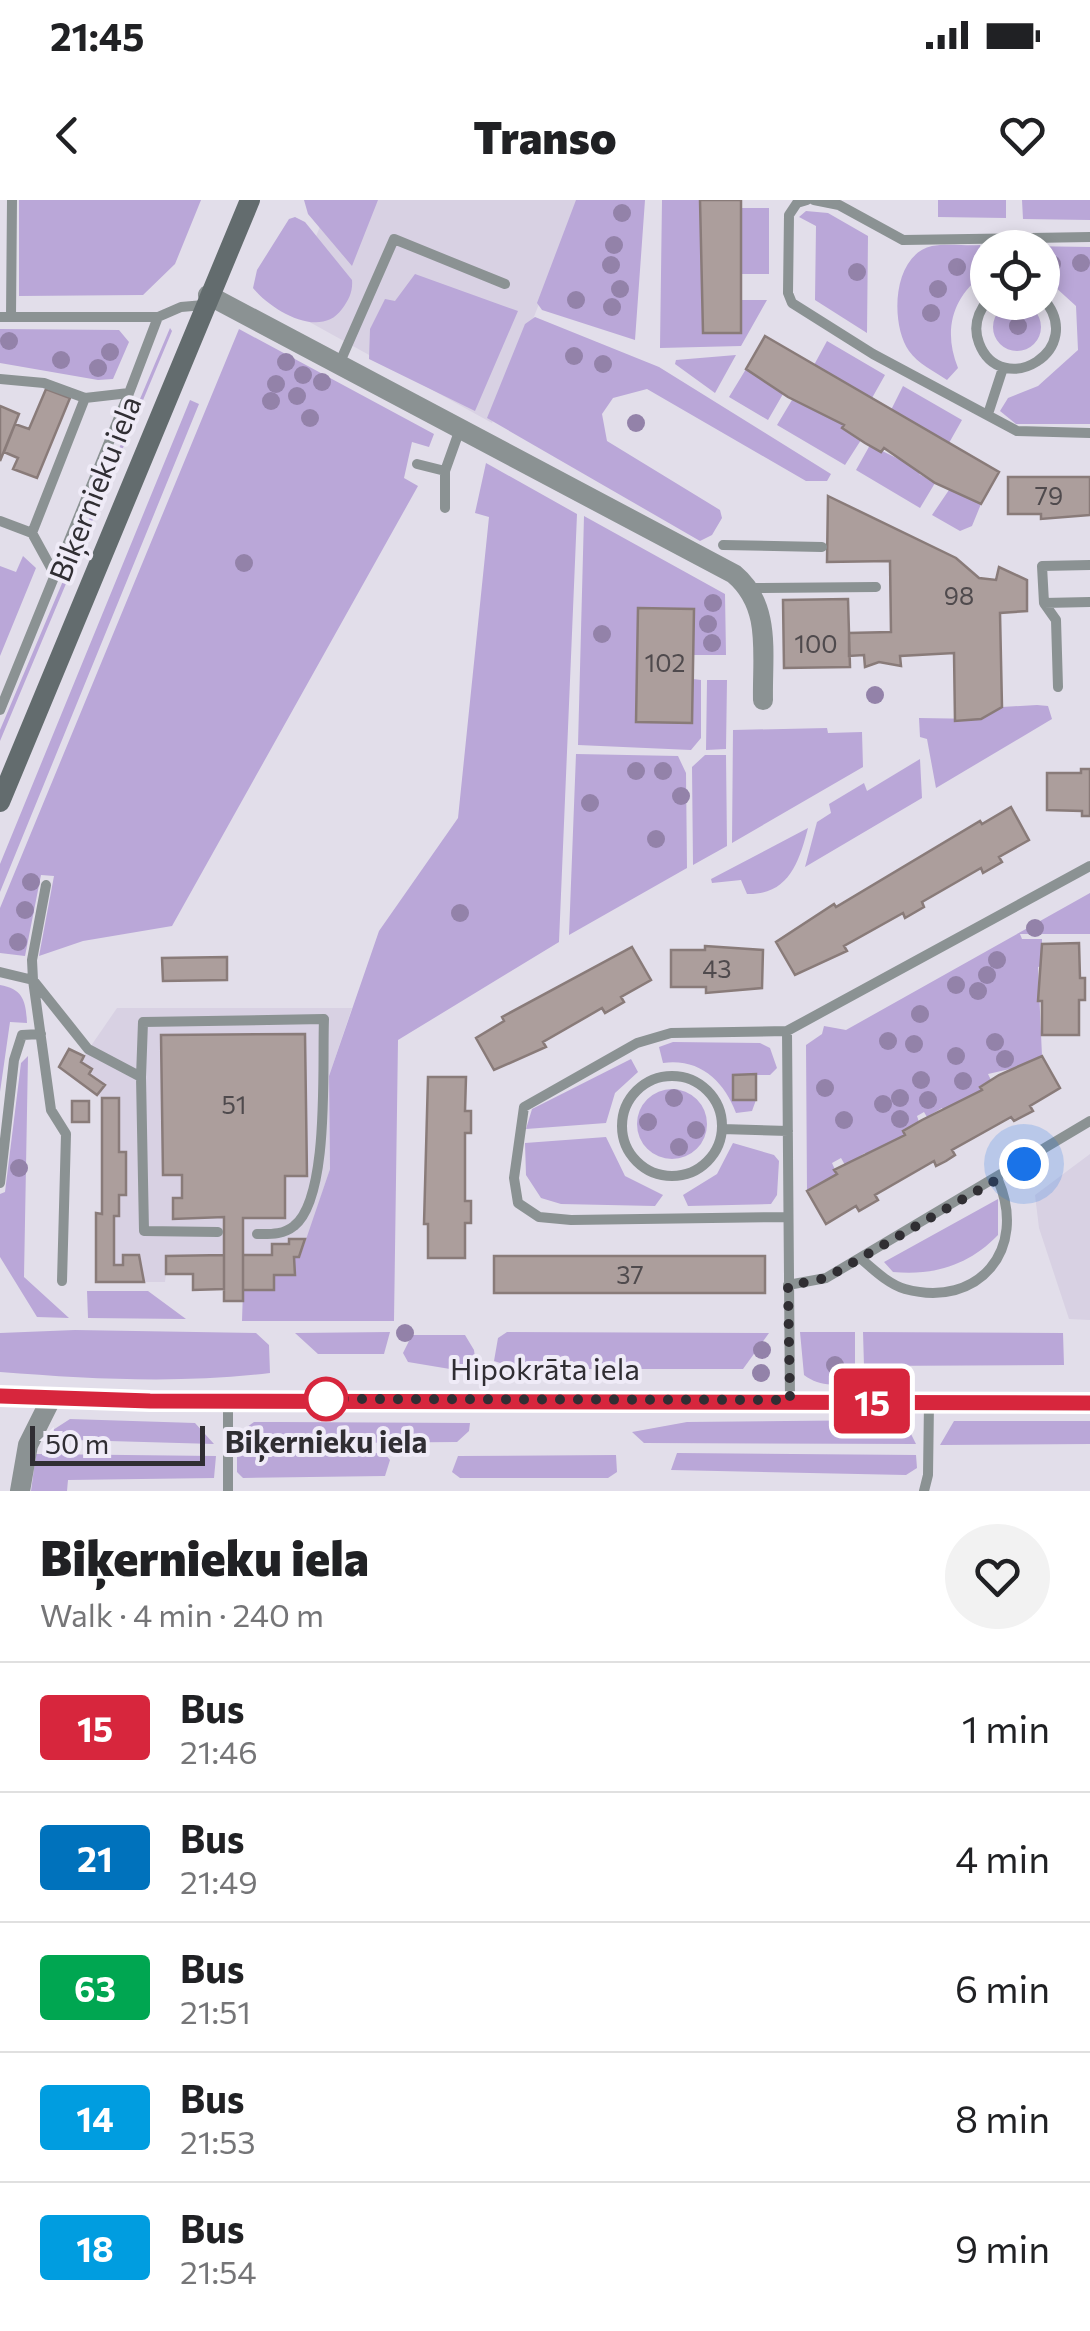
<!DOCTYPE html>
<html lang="en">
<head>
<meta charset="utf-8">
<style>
	body { margin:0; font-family:Commissioner,sans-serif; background:#f2f2f2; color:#202124; height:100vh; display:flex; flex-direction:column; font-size:38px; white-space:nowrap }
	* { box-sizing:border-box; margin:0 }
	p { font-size:32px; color:#757577 }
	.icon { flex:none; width:55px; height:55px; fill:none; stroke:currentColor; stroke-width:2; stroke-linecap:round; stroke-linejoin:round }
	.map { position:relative; height:1291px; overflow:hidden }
	.drawer { display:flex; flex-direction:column; background:#fff; flex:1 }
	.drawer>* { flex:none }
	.badge { padding:0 20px; border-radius:8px; font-size:35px; line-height:65px }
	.buttons { position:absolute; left:970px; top:30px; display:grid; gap:20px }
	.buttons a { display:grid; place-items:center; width:90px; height:90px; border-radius:50%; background:#fff; box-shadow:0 5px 15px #0003; font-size:50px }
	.scale { position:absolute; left:30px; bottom:25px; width:175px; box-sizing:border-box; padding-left:10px; border:5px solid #302e33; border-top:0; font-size:28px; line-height:35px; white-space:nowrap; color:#302e33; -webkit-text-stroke:8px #efebf7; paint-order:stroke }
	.you { position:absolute; width:50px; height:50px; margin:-25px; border:8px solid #fff; border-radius:50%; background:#1a73e8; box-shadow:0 0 0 15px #1a73e833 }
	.map>.badge { position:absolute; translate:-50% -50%; box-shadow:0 0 0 5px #fff }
	.round { display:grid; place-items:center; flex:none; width:105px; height:105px; border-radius:52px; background:#f2f2f2 }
	.overview { display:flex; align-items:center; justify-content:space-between; height:170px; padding:0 40px }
	h1 { font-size:48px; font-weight:800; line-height:75px }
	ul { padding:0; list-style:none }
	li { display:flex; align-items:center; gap:30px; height:130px; padding:0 40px; border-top:2px solid #e0e0e0 }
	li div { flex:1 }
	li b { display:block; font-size:38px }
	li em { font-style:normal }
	li .badge { min-width:110px; font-weight:700; text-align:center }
	.status { display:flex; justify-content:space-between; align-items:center; height:70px; padding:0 50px; background:#fff; direction:ltr }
	.status svg { height:28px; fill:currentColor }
	header { display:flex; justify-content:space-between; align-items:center; height:130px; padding:0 40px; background:#fff; font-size:45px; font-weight:800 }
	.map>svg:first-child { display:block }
	.built { fill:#d8d1e3 }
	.green { fill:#baa7d8 }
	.building { fill:#ac9e9c; stroke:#897b79; stroke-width:2.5 }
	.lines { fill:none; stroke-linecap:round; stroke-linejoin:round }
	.lane { stroke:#8b9293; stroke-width:10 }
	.street { stroke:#8b9293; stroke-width:20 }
	.secondary { stroke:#636c6e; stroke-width:20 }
	.tree { fill:#9382a9 }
	.line-casing { stroke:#fff; stroke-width:22 }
	.line { stroke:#d7263d; stroke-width:15 }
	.walk { stroke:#302e33; stroke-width:10; stroke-dasharray:0 18 }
	.stop-dot { fill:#fff; stroke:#d7263d; stroke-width:5 }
	.labels { text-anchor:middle; stroke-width:8; stroke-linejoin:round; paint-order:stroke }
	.number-label { font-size:25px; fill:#4f4a4d }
	.street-label { font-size:30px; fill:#302e33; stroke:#efebf7 }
	.stop-label { font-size:30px; font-weight:bold; fill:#302e33; stroke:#efebf7 }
</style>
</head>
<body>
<div class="status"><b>21:45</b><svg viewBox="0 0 49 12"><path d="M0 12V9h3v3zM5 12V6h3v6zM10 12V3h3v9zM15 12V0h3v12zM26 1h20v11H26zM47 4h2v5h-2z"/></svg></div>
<header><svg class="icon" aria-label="back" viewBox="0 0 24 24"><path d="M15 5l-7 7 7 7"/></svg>Transo<svg class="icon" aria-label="heart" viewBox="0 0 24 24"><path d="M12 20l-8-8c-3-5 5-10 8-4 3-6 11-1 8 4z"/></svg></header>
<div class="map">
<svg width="1090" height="1291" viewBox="0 0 1090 1291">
	<rect width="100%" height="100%" fill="#e2deea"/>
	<path class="built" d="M331,0h249l-88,223 -206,-114z
		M117,808h235l-23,68 1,93 -35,106 -21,15 -31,11h-19v-12l-31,1 -1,-16h-26l-1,8h-69v-69h6v-115l-43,-31 10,-18 15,7z
		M1090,954v166l-21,-1 -30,-91 -4,-33z"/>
	<path class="green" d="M19,0h182l-26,64 -32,31 -124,1z
		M304,0h74l-26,66 -44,-52z
		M576,0h69l-10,140 -93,-30 -5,-7z
		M662,0h38l3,133h37l1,-33h26l-26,46 -81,2z
		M938,0h68v18l-68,-1z
		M1022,0h68v20l-67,-1z
		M742,8h27v66h-28z
		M806,11l22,2 40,23 -1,97 -52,-33 1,-74 -17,-9z
		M295,17l10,5 47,58c1,11 -3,20 -10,29 -22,31 -71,1 -89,-21l4,-18 32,-51z
		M980,45l4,29c-32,23 -41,57 -26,94l-11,12c-13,-9 -29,-16 -38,-29 -19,-27 -17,-96 23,-105 14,-3 33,0 48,-1z
		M1026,46l64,1v177h-74l-16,-13 8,-13 30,-12 40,-36 -2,-44 -33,-30 -1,-28z
		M415,74l103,37 -43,100 -106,-52 1,-30 15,-30 10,2z
		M993 127a24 24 0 1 1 48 0a24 24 0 1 1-48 0Z
		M535,117l124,50 172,107 -4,7h-21l-159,-92 -34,9 -11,16 5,27 113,69 2,8 -10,17 -12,6 -213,-123 38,-94z
		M170,128l2,3 -172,410v-11z
		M0,129l119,1 10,12 -16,37 -15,1 -98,-17z
		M239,129l195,105 -5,13 -17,-5 -8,36 14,8 -246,440 -89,15 -44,15 15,-80 -13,-1 -16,81 -25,-3v-45z
		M827,141l58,34 -13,23 -58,-33z
		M736,155l-21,38 -40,-29 1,-4z
		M746,169l37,25 -15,26 -39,-23z
		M903,186l59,34 -13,23 -58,-33z
		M190,200l9,4 -199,488v-28z
		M792,200l52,25 -2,4 19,11 -16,25 -68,-40z
		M870,245l51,25 -2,4 16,9 -15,25 -64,-38z
		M486,263l91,51 -18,428 -161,98 -4,281h-152l1,-31h31v-15l21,-1 -1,-17h6l30,-88 -1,-93 50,-145 79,-113 31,-301 -14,-4z
		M951,287l30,17 -9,22 -12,5 -28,-16z
		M584,316l141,78 1,61h-32l-1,-46 -57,113 56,1 1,-44 8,1v58l-10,12 -113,-5z
		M23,356l13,12 -36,88v-90l16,6z
		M707,480h20l-1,69 -20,1z
		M1037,505l11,1 4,13 -116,69 -9,-49 -7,-2 -1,-19 62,1 21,-12z
		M827,528l1,5 34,-1 1,35 -131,76 1,-113z
		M576,554l102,2 8,17 1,95 -118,67z
		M705,555h21l1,91 -34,19 -1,-98z
		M920,559l2,39 -117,69 12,-45 14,-9 -2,-9 35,-21 3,8z
		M808,628c-9,34 -19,67 -61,66l-6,-14 -29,3 -1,-4z
		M1090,693v41h-70l2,5h20v27l-4,1 4,89 -29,17 -3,-4 -22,5 3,6 -11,6 2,4 -37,22 -3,-4 -15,9 -3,-5 -7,4 2,6 -16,9 2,4 -38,21 -2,-3 -20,12 -4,-7 -9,5 5,11 -30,17 -1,-146 16,-11 2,-8 22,4z
		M0,785c23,4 26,16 27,38l-17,-1 -10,70z
		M673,842l87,1 10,5 7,20 -7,7h-37v25h23l-4,11 -16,2c-12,-32 -36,-55 -73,-50l-4,-16z
		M28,856l-4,221 45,41 -32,-1 -37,-60v-63l5,-2 16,-129z
		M631,859l7,13 -23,21 -9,30 -80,6 6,-20z
		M637 924a35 35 0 1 1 70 0a35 35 0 1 1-70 0Z
		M606,937l19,39 38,19 -8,11 -94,-2 -20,-6 -15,-23 -1,-32z
		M733,943l41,12 5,6 -2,34 -6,9 -83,2 -5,-11 34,-21z
		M998,999v36c-29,30 -64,41 -105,37l-9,-10z
		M87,1091h61l38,28 -98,-1z
		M75,1130l181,3 13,12 1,28c-91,11 -179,6 -270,-1v-39z
		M390,1132l-6,22h-66l-23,-21z
		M507,1132l262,1 -26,36h-225l-24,-8 4,-23z
		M800,1132h55v43c-14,13 -35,12 -51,0z
		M863,1132l200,1 1,32 -200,1z
		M412,1135h53l9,15 2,15 -8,7 -60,-10 -5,-9z
		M70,1219l125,4 19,21 -175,-5z
		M887,1220l20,6 9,18 -272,-1 -12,-11 55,-10z
		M954,1221h136v23l-150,1z
		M254,1222h26l190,1 -1,8 -12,11 -220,2 6,-14z
		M384,1253l6,7 -5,16 -142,2 -6,-6v-17z
		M677,1253l239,2 1,13 -11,7 -235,-5z
		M36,1254l180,2 -2,22 -146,2 -1,11h-36z
		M616,1255l1,17 -9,6h-148l-8,-6 6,-16z"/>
	<path class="building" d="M741,0v133h-38l-3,-133z
		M765,136l234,136 -18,32 -46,-21 -51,-35 -3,4 -16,-9 -23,-15 2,-3 -56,-28 -42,-28z
		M46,189l24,9 -33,80 -24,-9 5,-11 -14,-6 11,-28 14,5z
		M0,206l19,8 -19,47z
		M1008,277h82v38l-49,4v-5h-33z
		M828,296l128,62 23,20 17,2 3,-13 28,13v31l-27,2 2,94 -21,12 -26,2 -1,-68 -54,3 1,10 -22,-4 -14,5 -1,-12 -15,1v-23l42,-1 -1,-71 -63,1z
		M848,399l2,68 -66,1 -1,-68z
		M638,408l56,1 -2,114 -56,-1z
		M1081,569h9v47h-8v-5l-35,-1v-37h34z
		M1011,607l18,33 -30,17 3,5 -19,11 -2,-5 -59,34 2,5 -19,11 -2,-5 -59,33 3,5 -52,24 -19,-33 58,-38 2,3 144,-86 2,3z
		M1079,743l1,35h5v22h-6v35h-37v-34h-4l4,-57z
		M705,746l58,4 -1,38 -56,5v-6h-35v-37h34z
		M632,747l19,33 -30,17 3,5 -19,11 -3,-5 -59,34 3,5 -52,23 -18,-32 28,-17 -2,-4z
		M227,757v23l-64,1 -1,-23z
		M305,834l2,142h-22v42h-42v83h-19v-84l-51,2v-21h9v-23h-19l-2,-140z
		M69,849l15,7 -3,6 11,7 -3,5 16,11 -8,10 -38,-28z
		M1042,856l18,32 -30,18 3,5 -19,10 -3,-4 -59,33 3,5 -9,6 -10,5 -2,-5 -59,34 3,5 -19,11 -3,-5 -30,18 -19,-33 30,-17 -3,-4 71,-35 -2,-4 19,-11 60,-30 -2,-3 19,-12z
		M756,874v26h-23v-25z
		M428,877h38l-1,34h6v22h-6v68h6v22h-6v35h-37v-34h-4z
		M102,898h17v54h7v43h-7v21h-5v49h9v-10h16l5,27h-48v-69l6,1z
		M72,901h17v21h-17z
		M289,1039h16l-6,18h-5l1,18h-21v15h-31v-35h29v-11h17z
		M224,1055v34l-31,1v-16h-27v-18z
		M494,1056h271v37h-271z"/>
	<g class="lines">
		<path class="lane" d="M807,0l-10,3 -8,12 -1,78 4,10 81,51 144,77 73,2
			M814,0l25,5 64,35 187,-3
			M988,100c-11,13 -15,27 -9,43 22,58 111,7 63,-46
			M0,117h158l23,-10 23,-2
			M11,117l1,-117
			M340,162l54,-123 111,45
			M0,179l44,4 41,15
			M988,214l15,-46
			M417,264l28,7
			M445,308v-37l15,-42
			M0,321l32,12 23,42
			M32,333l53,-135 44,-5 29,-76
			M723,345l99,2
			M751,388l125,-1
			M1044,403l46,-1
			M1058,487l-2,-67 -12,-17 -2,-37 48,-1
			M0,510l129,-317
			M46,685l-14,75 1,20 55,69 53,28 3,154 74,1
			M0,772l33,8 18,130 15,24 -4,147
			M787,831l3,369
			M622 926a50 50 0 1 1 100 0a50 50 0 1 1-100 0Z
			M141,877l2,-55 181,-3c-2,46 6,179 -30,207 -11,9 -24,8 -37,8
			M722,929l66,2
			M0,983l14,-123 8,-25 19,-1
			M787,1017l-216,3 -32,-3 -21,-14 -4,-25 10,-71 113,-64 34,-10 116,-2 303,-165
			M860,1058c13,11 28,26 45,31 74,20 123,-40 93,-109
			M788,1085l38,-7 264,-157
			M228,1291v-91
			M924,1291l4,-16 1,-72"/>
		<path class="street" d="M208,95l526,279c38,32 28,80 29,126
			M20,1291l8,-46 23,-46"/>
		<path class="secondary" d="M0,602l250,-602
			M0,1196l150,5 940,2"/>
	</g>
	<g class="tree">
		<circle cx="622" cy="13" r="9"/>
		<circle cx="614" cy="45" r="9"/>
		<circle cx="1081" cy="63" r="9"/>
		<circle cx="1052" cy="64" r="9"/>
		<circle cx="611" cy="65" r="9"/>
		<circle cx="957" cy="67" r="9"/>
		<circle cx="857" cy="72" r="9"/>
		<circle cx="620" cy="89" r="9"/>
		<circle cx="938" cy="89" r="9"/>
		<circle cx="576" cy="100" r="9"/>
		<circle cx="612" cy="107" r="9"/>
		<circle cx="931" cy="113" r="9"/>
		<circle cx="1018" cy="126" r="9"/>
		<circle cx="9" cy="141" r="9"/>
		<circle cx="110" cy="152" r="9"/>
		<circle cx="574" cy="156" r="9"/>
		<circle cx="61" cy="160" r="9"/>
		<circle cx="286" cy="162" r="9"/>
		<circle cx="603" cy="164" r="9"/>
		<circle cx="98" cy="168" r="9"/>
		<circle cx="303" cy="175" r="9"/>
		<circle cx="322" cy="182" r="9"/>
		<circle cx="276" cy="184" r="9"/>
		<circle cx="297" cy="196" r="9"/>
		<circle cx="271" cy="201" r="9"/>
		<circle cx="310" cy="218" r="9"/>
		<circle cx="636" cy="223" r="9"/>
		<circle cx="244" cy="363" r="9"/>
		<circle cx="713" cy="403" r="9"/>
		<circle cx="708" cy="424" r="9"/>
		<circle cx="602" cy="434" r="9"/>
		<circle cx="712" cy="443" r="9"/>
		<circle cx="875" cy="495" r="9"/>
		<circle cx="636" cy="571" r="9"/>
		<circle cx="663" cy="571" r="9"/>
		<circle cx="681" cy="596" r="9"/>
		<circle cx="590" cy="603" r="9"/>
		<circle cx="656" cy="639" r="9"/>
		<circle cx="31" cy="682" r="9"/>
		<circle cx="25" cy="710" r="9"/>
		<circle cx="460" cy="713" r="9"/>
		<circle cx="1035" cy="728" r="9"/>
		<circle cx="18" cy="742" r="9"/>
		<circle cx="997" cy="760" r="9"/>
		<circle cx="987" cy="775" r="9"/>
		<circle cx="956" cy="785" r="9"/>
		<circle cx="978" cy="791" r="9"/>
		<circle cx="920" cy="814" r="9"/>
		<circle cx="888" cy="841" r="9"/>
		<circle cx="995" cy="842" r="9"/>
		<circle cx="914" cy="844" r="9"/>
		<circle cx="956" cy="856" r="9"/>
		<circle cx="1005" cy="859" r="9"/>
		<circle cx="921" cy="880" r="9"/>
		<circle cx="963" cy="881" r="9"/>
		<circle cx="825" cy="888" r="9"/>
		<circle cx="674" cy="898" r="9"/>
		<circle cx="900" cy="898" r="9"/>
		<circle cx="928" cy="900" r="9"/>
		<circle cx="883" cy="904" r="9"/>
		<circle cx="900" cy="919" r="9"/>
		<circle cx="844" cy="920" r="9"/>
		<circle cx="648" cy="922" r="9"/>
		<circle cx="696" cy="930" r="9"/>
		<circle cx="679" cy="947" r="9"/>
		<circle cx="19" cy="968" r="9"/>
		<circle cx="405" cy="1133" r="9"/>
		<circle cx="762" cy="1150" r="9"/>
		<circle cx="835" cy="1165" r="9"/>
		<circle cx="761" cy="1173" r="9"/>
	</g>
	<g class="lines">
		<g class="line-casing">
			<path id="line" d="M0,1196l150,5 940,2"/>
		</g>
		<use href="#line" class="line"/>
		<path class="walk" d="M326,1199l464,1 -2,-114 38,-8 198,-114"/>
	</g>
	<circle class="stop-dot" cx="326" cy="1199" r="20"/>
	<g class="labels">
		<g class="number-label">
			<text x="1049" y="305">79</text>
			<text x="959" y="405">98</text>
			<text x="816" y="453">100</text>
			<text x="665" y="472">102</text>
			<text x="717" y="778">43</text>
			<text x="234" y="914">51</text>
			<text x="630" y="1084">37</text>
		</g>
		<g class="street-label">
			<text transform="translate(96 289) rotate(-68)" y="10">Biķernieku iela</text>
			<text x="545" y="1180">Hipokrāta iela</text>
		</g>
		<g class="stop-label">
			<text x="326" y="1253">Biķernieku iela</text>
		</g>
	</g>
</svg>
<div class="buttons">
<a><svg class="icon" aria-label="locate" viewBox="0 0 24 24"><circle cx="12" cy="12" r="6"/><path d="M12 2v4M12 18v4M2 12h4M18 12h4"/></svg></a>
</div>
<div class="scale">50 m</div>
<div class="you" style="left:1024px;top:964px"></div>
<b class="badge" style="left:872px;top:1201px;background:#d7263d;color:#fff">15</b>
</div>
<section class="drawer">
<div class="overview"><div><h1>Biķernieku iela</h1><p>Walk · 4 min · 240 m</p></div><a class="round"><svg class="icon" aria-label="heart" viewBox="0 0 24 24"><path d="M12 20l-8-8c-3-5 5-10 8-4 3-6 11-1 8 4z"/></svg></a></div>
<ul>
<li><span class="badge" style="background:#d7263d;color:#fff">15</span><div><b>Bus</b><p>21:46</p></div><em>1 min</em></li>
<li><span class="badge" style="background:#0072bc;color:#fff">21</span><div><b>Bus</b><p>21:49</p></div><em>4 min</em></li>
<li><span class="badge" style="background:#00a651;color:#fff">63</span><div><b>Bus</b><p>21:51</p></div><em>6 min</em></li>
<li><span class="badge" style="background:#009de0;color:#fff">14</span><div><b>Bus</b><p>21:53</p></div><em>8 min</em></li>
<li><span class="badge" style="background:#009de0;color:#fff">18</span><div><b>Bus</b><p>21:54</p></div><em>9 min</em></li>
</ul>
</section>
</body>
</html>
